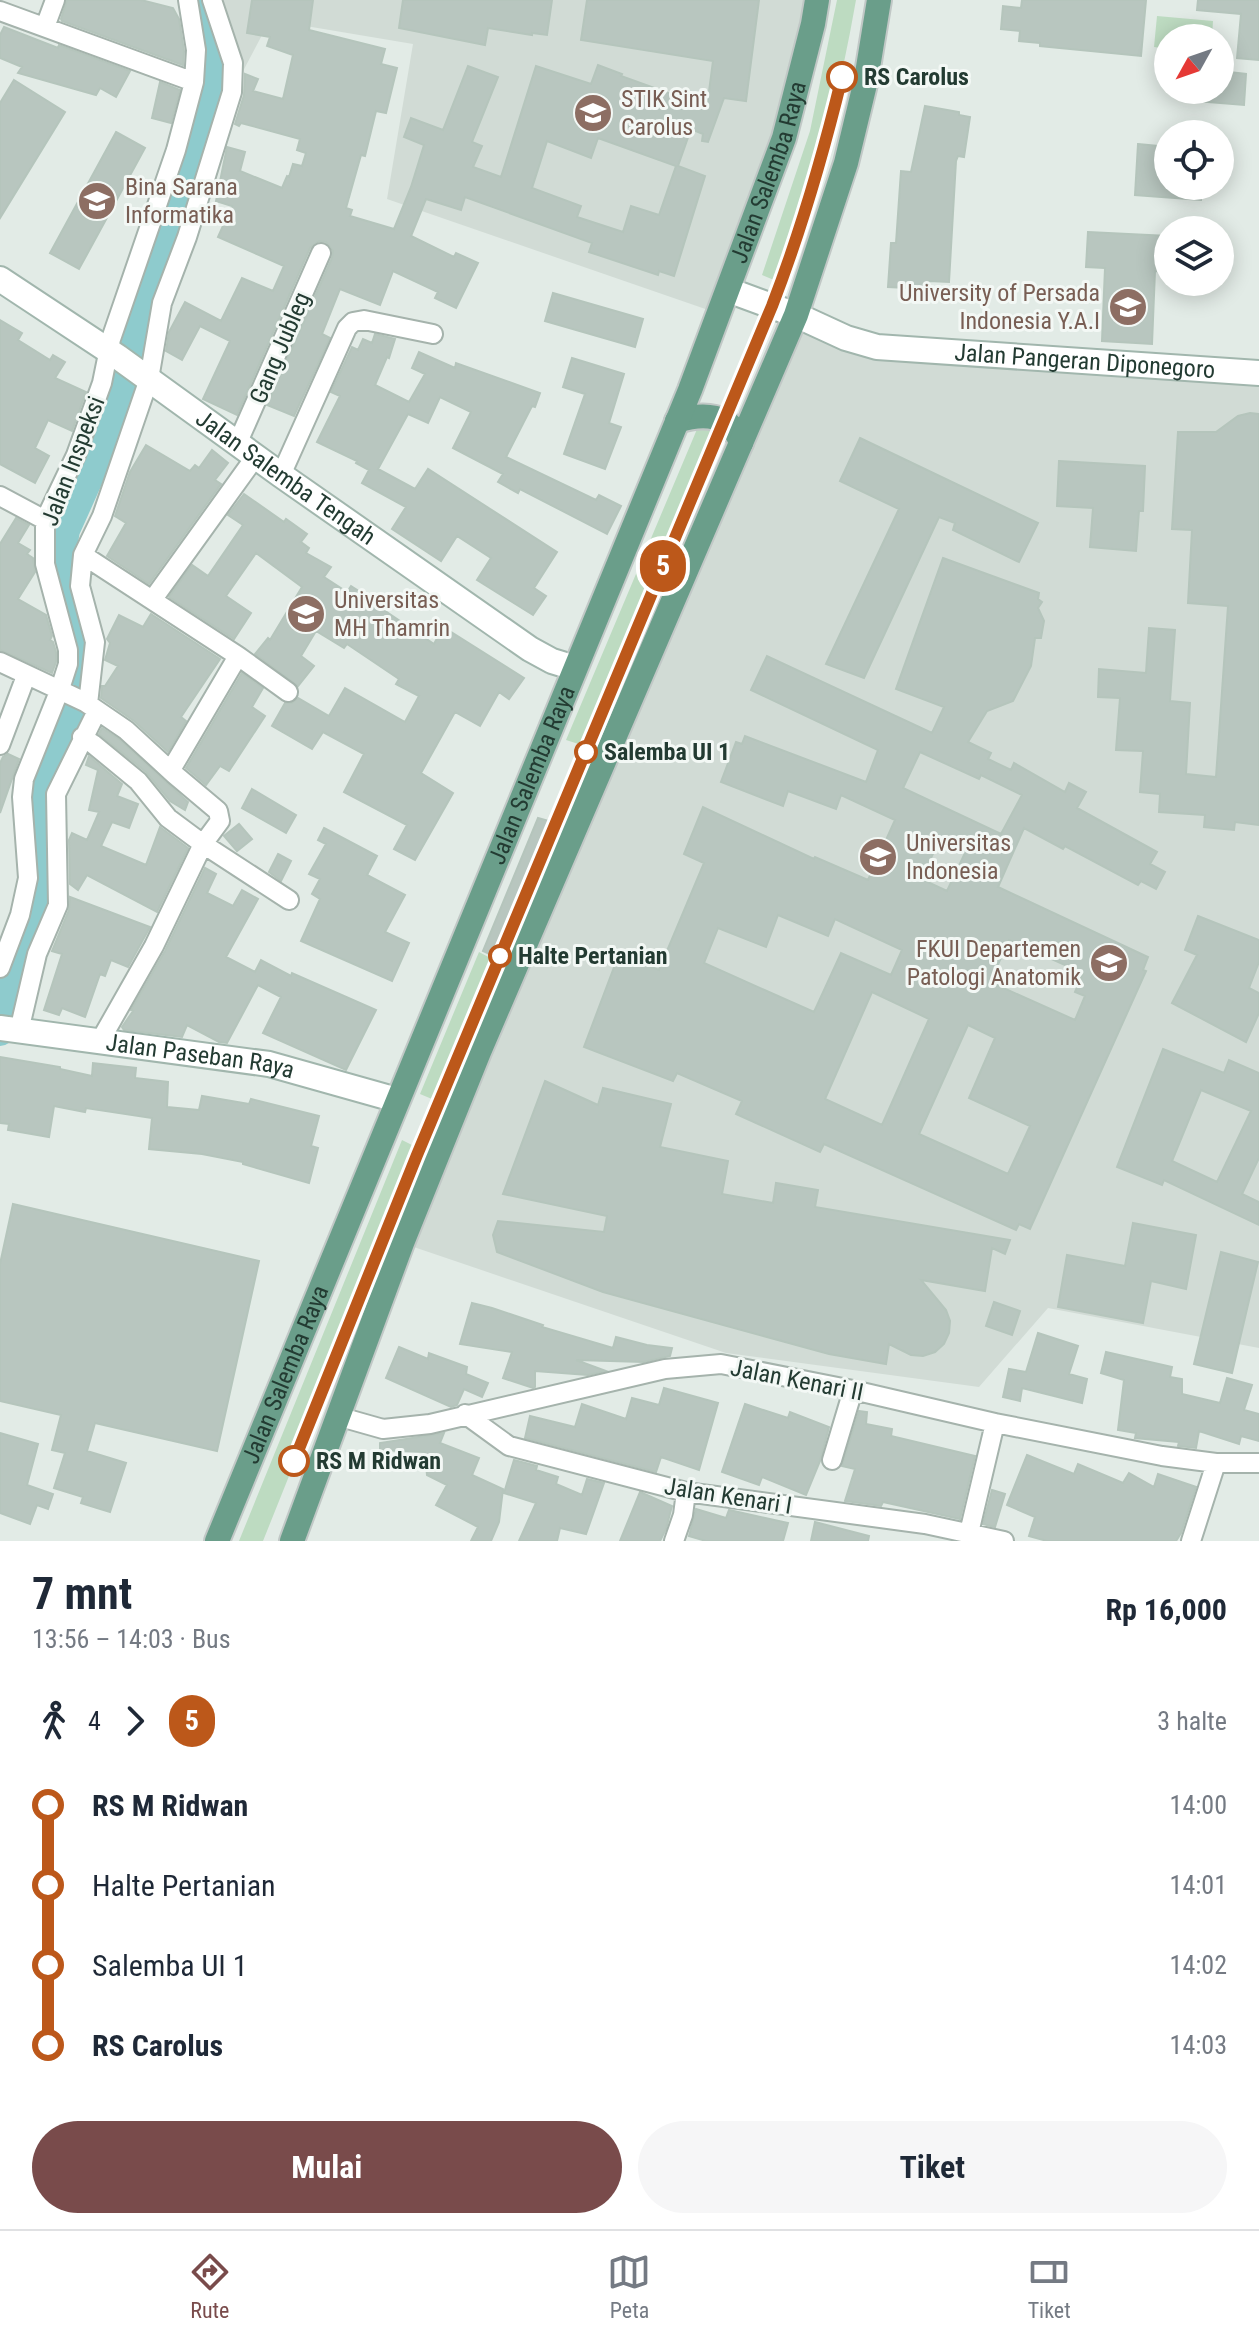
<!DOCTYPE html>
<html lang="id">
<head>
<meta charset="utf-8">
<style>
	body { margin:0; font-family:"Roboto Condensed",sans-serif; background:#f6f6f7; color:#1f2937; height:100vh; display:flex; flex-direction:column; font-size:30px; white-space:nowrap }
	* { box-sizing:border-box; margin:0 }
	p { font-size:26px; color:#747a83 }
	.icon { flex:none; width:44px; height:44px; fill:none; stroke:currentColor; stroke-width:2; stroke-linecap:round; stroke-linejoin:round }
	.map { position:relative; height:1541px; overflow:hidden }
	.side { display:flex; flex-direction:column; background:#fff; flex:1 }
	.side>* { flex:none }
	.badge { padding:0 16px; border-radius:26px; font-size:28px; line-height:52px }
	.needle { width:52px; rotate:230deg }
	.fabs { position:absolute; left:1154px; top:24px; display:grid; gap:16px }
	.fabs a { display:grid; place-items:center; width:80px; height:80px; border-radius:50%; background:#fff; box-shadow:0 4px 20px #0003; font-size:40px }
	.map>.badge { position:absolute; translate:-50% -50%; box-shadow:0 0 0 4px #fff }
	.legs { display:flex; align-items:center; gap:12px; height:88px; padding:0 32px; font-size:26px }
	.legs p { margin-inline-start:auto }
	.head { display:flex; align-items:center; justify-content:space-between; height:136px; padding:0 32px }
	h1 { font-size:44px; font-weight:700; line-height:60px }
	.cta { display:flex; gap:16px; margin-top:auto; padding:16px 32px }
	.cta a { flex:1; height:92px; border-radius:48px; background:#794b4b; color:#fff; font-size:32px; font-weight:700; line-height:92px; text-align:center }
	.cta a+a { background:#f6f6f7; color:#1f2937 }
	ul { padding:0 32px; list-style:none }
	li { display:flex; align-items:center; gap:28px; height:80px; font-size:30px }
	li i { display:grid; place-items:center; width:12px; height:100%; margin:0 10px; background:currentColor }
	li i::after { content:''; width:20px; height:20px; margin:-10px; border:6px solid; border-radius:50%; background:#fff }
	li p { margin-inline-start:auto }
	li:first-child i { background:linear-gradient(#0000 50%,currentColor 0) }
	li:last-child i { background:linear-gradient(currentColor 50%,#0000 0) }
	.dock { display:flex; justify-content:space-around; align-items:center; height:112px; border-top:2px solid #e0e1e3; background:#fff; font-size:22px; color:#747a83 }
	.dock a { display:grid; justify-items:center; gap:4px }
	.dock .selected { color:#794b4b }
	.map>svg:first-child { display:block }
	.built { fill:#d1dbd5 }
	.green { fill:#bddbc1 }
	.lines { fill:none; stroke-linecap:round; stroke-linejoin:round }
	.river { stroke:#8ecbcd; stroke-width:30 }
	.building { fill:#b8c6bf; stroke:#b5c5bc; stroke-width:2; fill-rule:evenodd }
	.street-casing { stroke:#a5b3ac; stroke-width:22 }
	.secondary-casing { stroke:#a1b6ad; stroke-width:28 }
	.primary-casing { stroke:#c1c8c6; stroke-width:28 }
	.street { stroke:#fff; stroke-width:18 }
	.secondary { stroke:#fff; stroke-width:24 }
	.primary { stroke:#6a9e8a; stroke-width:24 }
	.line-1-casing { stroke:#fff; stroke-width:18 }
	.line-1 { stroke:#bc581a; stroke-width:12 }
	.stop-1-dot { fill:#fff; stroke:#bc581a; stroke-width:4 }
	.labels { text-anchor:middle; stroke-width:6; stroke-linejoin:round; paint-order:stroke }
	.stop-label { font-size:24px; font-weight:bold; fill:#233b32; stroke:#f3f8f5; text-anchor:start }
	.education-label { font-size:24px; fill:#785e54; stroke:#f3f8f5; text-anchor:start }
	.street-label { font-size:24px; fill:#233b32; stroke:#f3f8f5 }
</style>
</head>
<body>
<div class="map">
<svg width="1259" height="1541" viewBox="0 0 1259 1541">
	<rect width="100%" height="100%" fill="#e2ebe6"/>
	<path class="built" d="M212,0h602l-97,313 -330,-114 26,-155 -143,-24 -38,72z
		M796,315l50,23 413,35v975l-211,-40 -69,79 -253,-34 -324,-110z"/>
	<path class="green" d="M837,0h19c-17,97 -41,191 -75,283l-19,-8 48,-144z
		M1157,16l56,5 -1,17h-44v11l-14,-2z
		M703,415l20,6 -135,326 -22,-7z
		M479,952l19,10 -59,140 -19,-8z
		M402,1140l18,9 -157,392h-24z"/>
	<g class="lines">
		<path class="river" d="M0,1031l7,-46 33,-89 -4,-113 46,-91 -1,-40 -23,-83 7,-39 42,-94 98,-309 14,-60 -24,-67"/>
	</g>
	<path class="building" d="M67,0h74l32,8 6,11 5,32 -1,14 -121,-44 -1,-2z
		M252,0h61l-4,30 76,19 -4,15 16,4 -11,45 -10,-2 -11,45 -4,-1 -15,53 6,2 -2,6 44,13 17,-42 13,-42 -20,-8 7,-19 32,12 25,-64 30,11 -26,65 10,4 -9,21 28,10 35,-111 55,18 7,-19 24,9 -1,2 86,31 6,-46 -132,-21 6,-40h172l-13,101 -22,-3 -16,44 -6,-1 1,-7 -12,-5 -13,37 27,10 -31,100 -15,-5 -1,4 -69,-23 3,-9 -127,-46 -4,13 -35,-11 -15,37 43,21 2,-4 22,10 -22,45 -21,-10 3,-6 -45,-21 -13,34 -40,-16 -18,45 8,4 -36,78 -27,-11 65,-147 1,-7 -7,-9 -7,-1 -9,7 -73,167 -34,-16 27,-58 -30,-15 -18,34 -16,-9 3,-19 16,-30 36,19 21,-43 31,13 11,-25 -66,-29 14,-31 -16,-5 11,-54 18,5 -5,19 42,17 5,-12 2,1 4,-13 9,2 4,-13 -9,-3 3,-11 -59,-16 -2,3 -4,-2 9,-29 1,-21 13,5 -5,12 30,8 10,-44 -26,-9 3,-9 -23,-4zM598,138l78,28 -17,49 -28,-9 -8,26 -46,-15 4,-11 -49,-18 15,-47 44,17z
		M403,0h149l-5,35 -15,-2v2l-44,-7 -3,17 -86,-17z
		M1022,0h124l-5,56 -101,-10v-3l-21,-2 1,-10 -19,-2 2,-23 18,2z
		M1198,0h61v60l-22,-2 4,-44 -44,-4z
		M4,27l54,21 1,-3 71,26 -14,26 -16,-9 -4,7 -78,-22 4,-6 -22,-9v-23z
		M1220,71l26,3 -2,31 -60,-5 1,-10h35z
		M14,80l51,32 -65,106v-115z
		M160,82l20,8 -9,33 -19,-5z
		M925,106l34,6v3l11,2 -6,40 -6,-1 -2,5 -7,121 -20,-1 -1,8 -40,-2 3,-44h5l5,-72 10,1z
		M116,132l29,16 -66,121 -29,-16z
		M1138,144l30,3v39h34l-1,14 -66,-5z
		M1088,232l80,4 -1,36 -12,-1 -3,73 -50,-3 3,-73 -19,-1z
		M553,293l90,26 -8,28 -90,-26z
		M0,320l22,13 -4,7 32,20 3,-5 12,7 -10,16 31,14 -14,39 -24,-11 -13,28 14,8 -14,27 -35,-19z
		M375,334l20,5 -6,19 -2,-1 -12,28 34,17 16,-28 -13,-6 7,-16 36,16 1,-5 84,30 -5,14 -3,-1 -26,51 90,43 3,-5 22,11 -14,28 -87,-45 -2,4 -20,-11 5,-8 -50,-26 18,-36 -31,-15 -12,26 -20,-9 -30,55 37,20 13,-20 129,83 -23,36 12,8 -13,19 -56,-35 14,-22 -34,-22 -16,25 -49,-32 14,-22 -44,-24 7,-13 -13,-7 1,-2 -40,-19 23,-46 -9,-4 21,-45 6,3 5,-11 9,4z
		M572,358l52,16 -15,49 12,4 -16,42 -41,-15 21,-60 -22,-7z
		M1250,413l9,1v411l-24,-3 -1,8 -30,-3 1,-12 -46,-3 1,-18 -20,-2 3,-41 -27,-1 4,-52 -22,-1 1,-28 47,4 3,-45 26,2 -5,71 20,2 -4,71 30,3 12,-171 -40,-3 4,-73 -20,-1 6,-97h38l22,-16z
		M860,438l178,85 -19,39 -66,-32 2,-7 -16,-6 -75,161 -38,-14 73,-155 -59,-28z
		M146,445l44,26 5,-6 4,3 13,-18 16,13 -13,17 6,4 -72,100 -42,-28 19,-33 -11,-7 15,-44z
		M1059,461l86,5 -2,45h-4l-3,40 -46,-4 3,-39 -36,-2z
		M244,494l40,28 2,-3 21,15 -6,8 8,6 -3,5 25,14 -7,10 23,15 4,-6 22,14 -1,2 62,42 9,-17 81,51 -15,21 -10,-7 -19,34 -25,-14 -34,61 32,20 -38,67 -21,-11 13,-24 -63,-33 20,-38 -41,-22 -11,17 -40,-23 13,-23h7l6,-5 31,18 16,-28 60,34 14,-26 -23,-12 3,-5 -52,-35 -3,4 -28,-17 -15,25 13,10 -16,20 -43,-32 13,-16 2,2 32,-53 -46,-34 -30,43 25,17 -17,26 -65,-42 23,-32 16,11 35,-51 -15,-10z
		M16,518l13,7 -11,18 12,7 -3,4 6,4 2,14 -17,27 28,16 6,21 -2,4 3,2 3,10v10l-4,11 -52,-23v-106z
		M943,558l96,35 -1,6 4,3 -4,6 6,13 -3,17h-6l-4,28 -18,35 -26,10 -19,31 23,11 -3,6 23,11 3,-7 51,29 4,-9 17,9 -9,16 80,44 -7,12 15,8 -9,17 -15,-8 -3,4 -73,-39 -2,3 -39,-21 -26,59 150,70 -5,13 3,1 -116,258 -11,-5 -3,6 -192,-86 -4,8 -84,-38 6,-13 -65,-28 -4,8 -89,-34 35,-93 40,16 45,-107 -20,-9 19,-47 111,52 1,-2 53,23 27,-60 -54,-25 -5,14 -48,-18 -5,15 -62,-24 15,-40 6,2 3,-8 121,46 12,-32 -127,-60 16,-34 165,77 12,-26 -48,-18zM920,752l59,27 2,-4 41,20 -21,39 -98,-46zM939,841l26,12 -18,38 -26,-12zM778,915l50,21 7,-17 67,31 -11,25 -50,-22 -27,59 -110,-49 14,-35 48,19zM1009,940l74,33 -8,19 10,4 -10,24 -85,-38zM872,992l57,27 -47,106 -57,-26zM968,1025l27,13 -26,60 61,28 -22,48 -89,-40z
		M151,614l69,45 -39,58 5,4 -18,31 -34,-31 -33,-23 1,-12h3l13,-20 -13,-6 5,-17 -3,-4 12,-24 24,12z
		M242,673l21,15 -11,19 13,9 -36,55 -9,-5 -14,19 -20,-17z
		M102,728l17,11 69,63 -3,8 -15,-9 -24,-29 -47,-38z
		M8,754l11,5 -19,54v-50l3,-6z
		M89,756l33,28 -5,12 21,8 -9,24 -17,-6 -11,24 45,19 14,-38 28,21 -31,64 -70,-37 -9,15 -8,-6 -1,-44 3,-7 15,7 12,-28 -10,-2 9,-40 -12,-5z
		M252,789l44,26 -10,18 -44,-25z
		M538,818l14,4 -56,135 -13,-6z
		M239,824l13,15 -15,12 -13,-15z
		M324,828l53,28 -10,19 38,20 -20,37 24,11 -17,38 -91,-40 19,-42 -8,-5 8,-15 -11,-5 17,-30 -8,-4z
		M278,854l13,7 -10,20 -12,-9z
		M205,868l11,6 -9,19 26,13 9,-16 16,9 -32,58 29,15 6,-12 30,16 1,-3 84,37 -30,60 -83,-37 18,-36 -23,-12 -31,58 -8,-1 -32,-17 -5,12 -58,-7 -2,-3 11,-16 -2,-1 34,-59z
		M70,897l80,30 -22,40 -17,-7 -6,16 -5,-2 -15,43 -23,-9 -3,7 -15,-5 18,-56 -10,-3 17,-41z
		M1198,916l61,24v22l-10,26 10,5v20l-13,29 -74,-39 25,-48 -12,-5z
		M1163,1049l61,24 5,-13 30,13v85l-17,36 17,8v23l-95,-45 -2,5 -45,-18zM1201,1090l50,21 -34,71 -45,-21z
		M0,1057l60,10v2l32,7 1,-13 43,5 -1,10 33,4 -1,25 32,3 3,-14 47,8 2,-5 68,17 -8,30 7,2 -9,35 -66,-19v-2l-41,-8 -53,-5 3,-31 -66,-10 -1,4 -31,-6 -5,31 -41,-7 1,-6 -9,-1z
		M545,1081l53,24 5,-17 68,16 -11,43 68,14 -6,33 51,9 3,-20 42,7 -3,17 195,33 -5,14 -13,-6 -7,43 -64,-11 25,30 4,11 -1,12 -5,11 -9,8 -12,4 -12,-1 -22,-11 -3,20 -57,-10 -226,-62 -106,-40 -4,-17 5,-14 106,11 3,-16 -104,-22z
		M13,1204l246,57 -42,190 -122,-28 -8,28 39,12 -16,49 -29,-9 2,-6 -29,-9 11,-35 -13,-3 9,-35 -61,-14v-137z
		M1133,1223l63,12 -10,54 -35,-8 -8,42 -85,-16 9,-52 58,11z
		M1221,1252l37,10 -26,111 -38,-9z
		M994,1302l26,9 -8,24 -26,-9z
		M472,1303l20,5 51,17 -1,2 71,21 3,-11 31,8 25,3 -2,8 -26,6 -68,-2 30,11 -18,4 -53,-4v16l-2,1 -30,-10 9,-26 -52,-8z
		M1038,1333l40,13 -9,28 18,5 -5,24 -60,-15 -2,13 -17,-4 6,-28 17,3z
		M399,1347l29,12 1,-6 38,14 -1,7 22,9 -6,14 -18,-8 -7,16 -6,2 -65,-29z
		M1106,1352l66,15 -2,10 12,2v15l38,9 7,-25 25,7 -8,25 15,4v27l-18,-5 -2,8 -40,-13 -3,17 -18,-2 1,-4 -44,-4 1,-5 -18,-3 6,-50 -23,-7z
		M664,1388l54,15 -19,67 -38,-13 -5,15 -131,-34 5,-22 45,11 7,-23 44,15 6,-21 27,7z
		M745,1404l43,14 2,-6 39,15 -9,34 -14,34 -44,-18 -3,8 -37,-13z
		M859,1411l8,1 -1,12 26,5 -1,7 84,20 -15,63 -77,-17 -2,4 -36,-5 10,-32 -13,-3z
		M0,1433l38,11 -11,41 26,9 -5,15 -11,-4 -7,19 -30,-11z
		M444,1433l-4,10 39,15 -7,17 31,14 -4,33 -8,19h-20l7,-14 -42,-22 11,-20 -20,-10 -2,-23 -45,-2v-7z
		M1027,1455l47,19 4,-10 45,19 6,-10 25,14 4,-13 38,13 -15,46 -5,8h-129l-18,-5 6,-19 -28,-12z
		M514,1460l23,6 -1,4 22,7 -2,7 26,11 5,-16 17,4 -18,51 -26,-6 -3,13h-38l17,-38 -32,-10z
		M992,1490l13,4 -10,33 -12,-3z
		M640,1492l32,14 -6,23 -6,12h-40z
		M696,1509l30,9 3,-8 59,13 -5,18h-77l-17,-5z
		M815,1522l54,14 -1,5h-57z"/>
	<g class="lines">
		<g class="street-casing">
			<path id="street" d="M0,11l194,71
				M45,27l10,-27
				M238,442l83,-189
				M281,475l66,-147 6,-6 11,-2 69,14
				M0,496l45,24
				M83,555l155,101 50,36
				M153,599l103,-143
				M0,662l85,40 41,28 48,44
				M88,704l7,-62 -15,-56 3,-31 19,-39 47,-137 13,-76 25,-66 45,-145 1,-29 -21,-63
				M82,737l11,7 45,37 30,37 35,26 86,56
				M0,745l26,-69
				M0,968l20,-53 8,-37 -6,-81 2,-18 36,-90 8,-25v-14l-23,-86v-44l31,-65 26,-72 9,-44 65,-189 18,-68 2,-32 -8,-50
				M19,1031l18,-77 21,-49 -2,-111 41,-83
				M100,1041l54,-95 49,-102 17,-23 -2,-10 -44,-37 -2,-6 66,-112
				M465,1414l44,32 177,46 239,32 79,17
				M337,1416l46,13 47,-5 235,-55 56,-5 132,26 142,33 167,33 54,7h43
				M832,1460l21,-70
				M969,1533l26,-110
				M674,1541l9,-26 3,-23
				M1191,1541l25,-78"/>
		</g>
		<g class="secondary-casing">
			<g id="secondary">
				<path id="s1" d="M0,279l118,78 163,118 249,174 22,12 23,7"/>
				<path id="s2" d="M728,290l68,25 50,23 31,9 382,26"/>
				<path id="s3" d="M0,1028l269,36 128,36"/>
			</g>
		</g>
		<g class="primary-casing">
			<g id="primary">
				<path d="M677,421c25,-8 54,-8 64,22"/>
				<path id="s4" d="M217,1541l473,-1151 94,-252 29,-114 4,-24"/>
				<path d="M292,1541l110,-298 77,-191 317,-737 50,-152 20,-83 13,-80"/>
			</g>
		</g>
		<use href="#street" class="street"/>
		<use href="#secondary" class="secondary"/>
		<use href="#primary" class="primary"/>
	</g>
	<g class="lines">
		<g class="line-1-casing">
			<path id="line-1" d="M294,1461l123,-306 355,-849c29,-75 51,-151 70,-229"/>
		</g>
		<use href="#line-1" class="line-1"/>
	</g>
	<defs>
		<g id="university-disc" transform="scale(2)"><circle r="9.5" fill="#8d6e63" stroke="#f3f8f5"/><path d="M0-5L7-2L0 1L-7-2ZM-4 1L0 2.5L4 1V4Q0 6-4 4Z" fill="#fff"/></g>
	</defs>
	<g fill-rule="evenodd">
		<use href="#university-disc" x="593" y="113"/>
		<use href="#university-disc" x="97" y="201"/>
		<use href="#university-disc" x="1128" y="307"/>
		<use href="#university-disc" x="306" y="614"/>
		<use href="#university-disc" x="878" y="857"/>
		<use href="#university-disc" x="1109" y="963"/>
	</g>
	<g class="stop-1-dot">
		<circle cx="842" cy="77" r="14"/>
		<circle cx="586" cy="752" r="10"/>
		<circle cx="500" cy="956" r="10"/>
		<circle cx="294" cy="1461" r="14"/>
	</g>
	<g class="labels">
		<g class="stop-label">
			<text x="864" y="85">RS Carolus</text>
			<text x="604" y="760">Salemba UI 1</text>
			<text x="518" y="964">Halte Pertanian</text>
			<text x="316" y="1469">RS M Ridwan</text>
		</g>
		<g class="education-label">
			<text x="621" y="107">STIK Sint<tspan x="621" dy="28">Carolus</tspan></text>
			<text x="125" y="195">Bina Sarana<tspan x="125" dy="28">Informatika</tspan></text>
			<text x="1100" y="301" text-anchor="end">University of Persada<tspan x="1100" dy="28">Indonesia Y.A.I</tspan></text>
			<text x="334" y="608">Universitas<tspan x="334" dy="28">MH Thamrin</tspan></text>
			<text x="906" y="851">Universitas<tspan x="906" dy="28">Indonesia</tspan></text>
			<text x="1081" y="957" text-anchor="end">FKUI Departemen<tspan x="1081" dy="28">Patologi Anatomik</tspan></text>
		</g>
		<g class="street-label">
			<text dy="8" stroke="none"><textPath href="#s4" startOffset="1476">Jalan Salemba Raya</textPath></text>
			<text transform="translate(280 348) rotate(-67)" y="8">Gang Jubleg</text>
			<text dy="8" stroke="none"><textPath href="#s2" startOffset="368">Jalan Pangeran Diponegoro</textPath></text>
			<text transform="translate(73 461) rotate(-69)" y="8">Jalan Inspeksi</text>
			<text dy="8" stroke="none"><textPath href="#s1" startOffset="348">Jalan Salemba Tengah</textPath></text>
			<text dy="8" stroke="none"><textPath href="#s4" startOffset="828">Jalan Salemba Raya</textPath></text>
			<text dy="8" stroke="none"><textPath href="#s3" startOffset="202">Jalan Paseban Raya</textPath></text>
			<text dy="8" stroke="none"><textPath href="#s4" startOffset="180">Jalan Salemba Raya</textPath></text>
			<text transform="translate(797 1380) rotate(11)" y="8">Jalan Kenari II</text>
			<text transform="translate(728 1496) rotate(9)" y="8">Jalan Kenari I</text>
		</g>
	</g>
</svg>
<div class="fabs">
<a><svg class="needle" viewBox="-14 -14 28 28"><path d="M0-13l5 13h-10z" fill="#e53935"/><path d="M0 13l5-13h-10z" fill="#747a83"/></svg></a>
<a><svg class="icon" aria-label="locate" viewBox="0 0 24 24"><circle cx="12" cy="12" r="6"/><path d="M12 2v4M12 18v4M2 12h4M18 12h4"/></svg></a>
<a><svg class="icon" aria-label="layers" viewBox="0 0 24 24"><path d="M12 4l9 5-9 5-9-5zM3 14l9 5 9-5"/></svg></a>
</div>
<b class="badge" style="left:663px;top:566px;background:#bc581a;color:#fff">5</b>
</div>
<section class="side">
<div class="head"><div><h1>7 mnt</h1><p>13:56 – 14:03 · Bus</p></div><b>Rp 16,000</b></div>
<div class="legs"><svg class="icon" aria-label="walk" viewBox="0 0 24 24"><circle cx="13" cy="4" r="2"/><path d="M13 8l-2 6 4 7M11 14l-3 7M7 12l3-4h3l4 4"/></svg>4<svg class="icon" aria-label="forward" viewBox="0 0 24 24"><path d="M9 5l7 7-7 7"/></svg><b class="badge" style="background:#bc581a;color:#fff">5</b><p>3 halte</p></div>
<ul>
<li><i style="color:#bc581a"></i><b>RS M Ridwan</b><p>14:00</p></li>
<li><i style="color:#bc581a"></i><span>Halte Pertanian</span><p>14:01</p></li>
<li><i style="color:#bc581a"></i><span>Salemba UI 1</span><p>14:02</p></li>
<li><i style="color:#bc581a"></i><b>RS Carolus</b><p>14:03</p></li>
</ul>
<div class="cta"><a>Mulai</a><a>Tiket</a></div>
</section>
<nav class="dock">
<a class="selected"><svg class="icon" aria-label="directions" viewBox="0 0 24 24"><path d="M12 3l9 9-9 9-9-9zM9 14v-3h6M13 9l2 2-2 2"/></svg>Rute</a>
<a><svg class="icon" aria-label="map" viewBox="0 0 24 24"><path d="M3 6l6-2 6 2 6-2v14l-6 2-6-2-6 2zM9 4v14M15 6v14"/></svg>Peta</a>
<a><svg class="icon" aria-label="tickets" viewBox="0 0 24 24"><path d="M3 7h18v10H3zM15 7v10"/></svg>Tiket</a>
</nav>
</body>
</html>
